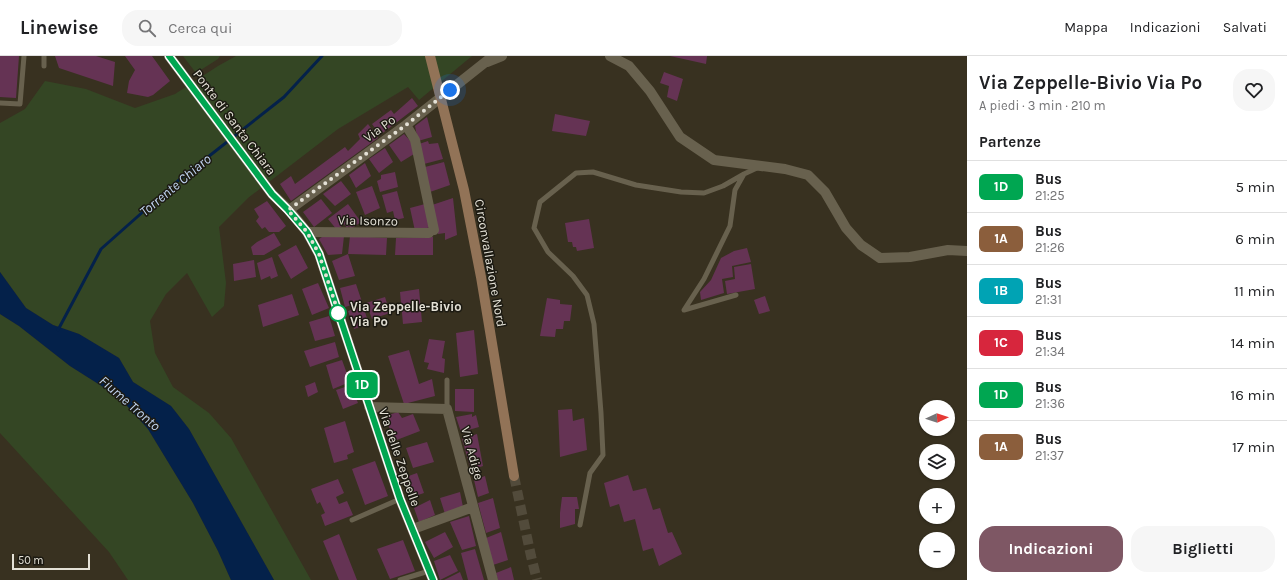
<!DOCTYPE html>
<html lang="it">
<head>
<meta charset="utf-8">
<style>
	body { margin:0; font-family:Karla,sans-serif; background:#f6f6f6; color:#202124; height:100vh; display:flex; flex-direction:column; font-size:15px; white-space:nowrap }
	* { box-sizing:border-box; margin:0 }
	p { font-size:13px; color:#757577 }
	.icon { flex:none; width:22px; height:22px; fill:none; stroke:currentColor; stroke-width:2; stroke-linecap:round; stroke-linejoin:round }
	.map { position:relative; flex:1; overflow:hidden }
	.side { display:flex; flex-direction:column; background:#fff; width:320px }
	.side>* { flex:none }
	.badge { padding:0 8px; border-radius:6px; font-size:14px; line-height:26px }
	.needle { width:26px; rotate:87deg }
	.controls { position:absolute; left:919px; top:344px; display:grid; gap:8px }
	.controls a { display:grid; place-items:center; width:36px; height:36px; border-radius:50%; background:#fff; box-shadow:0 1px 3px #0004; font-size:20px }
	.scale { position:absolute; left:12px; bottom:10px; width:78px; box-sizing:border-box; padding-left:4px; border:2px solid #e4e1d6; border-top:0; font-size:11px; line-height:14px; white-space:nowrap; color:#e4e1d6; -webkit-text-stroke:3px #1c1a12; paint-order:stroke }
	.you { position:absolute; width:20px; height:20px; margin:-10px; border:3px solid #fff; border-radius:50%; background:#1a73e8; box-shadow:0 0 0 6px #1a73e833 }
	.map>.badge { position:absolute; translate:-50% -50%; box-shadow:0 0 0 2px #fff }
	h2 { padding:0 12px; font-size:15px; line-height:36px }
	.round { display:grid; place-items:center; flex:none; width:42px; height:42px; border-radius:16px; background:#f6f6f6 }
	.headline { display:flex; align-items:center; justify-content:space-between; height:68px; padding:0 12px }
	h1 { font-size:19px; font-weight:700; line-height:30px }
	.button { display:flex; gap:8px; margin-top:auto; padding:8px 12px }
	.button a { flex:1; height:46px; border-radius:16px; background:#7e5764; color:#fff; font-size:16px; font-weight:700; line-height:46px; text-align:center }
	.button a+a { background:#f6f6f6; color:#202124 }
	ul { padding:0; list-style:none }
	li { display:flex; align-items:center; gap:12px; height:52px; padding:0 12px; border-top:1px solid #e0e0e0 }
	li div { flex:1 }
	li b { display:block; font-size:15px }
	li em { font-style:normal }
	li .badge { min-width:44px; font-weight:700; text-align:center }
	header { display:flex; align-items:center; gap:24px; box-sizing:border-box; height:56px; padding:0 20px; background:#fff; border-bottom:1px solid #e0e0e0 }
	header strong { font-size:19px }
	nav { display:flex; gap:22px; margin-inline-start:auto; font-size:14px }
	.search { width:280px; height:36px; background:#f6f6f6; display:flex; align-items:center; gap:10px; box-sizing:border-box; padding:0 14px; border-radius:16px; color:#757577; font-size:15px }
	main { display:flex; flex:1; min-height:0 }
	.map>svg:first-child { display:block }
	.green { fill:#344624 }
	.water { fill:#04214a }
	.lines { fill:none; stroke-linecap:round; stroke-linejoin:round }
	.stream { stroke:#04214a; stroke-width:3 }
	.building { fill:#653354 }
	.secondary-tunnel { stroke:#524b3b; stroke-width:10; stroke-dasharray:10 5; stroke-linecap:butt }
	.service { stroke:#68614e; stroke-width:5 }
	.minor { stroke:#68614e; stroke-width:10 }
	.tertiary { stroke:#68614e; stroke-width:10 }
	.secondary { stroke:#927357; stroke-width:10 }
	.line-casing { stroke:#fff; stroke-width:9 }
	.line { stroke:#00a651; stroke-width:6 }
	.walk { stroke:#e4e1d6; stroke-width:4; stroke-dasharray:0 7.2 }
	.stop-dot { fill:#fff; stroke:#00a651; stroke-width:2 }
	.labels { text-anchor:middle; stroke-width:3; stroke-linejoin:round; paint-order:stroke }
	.street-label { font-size:13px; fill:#e4e1d6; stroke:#1c1a12 }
	.stop-label { font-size:13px; font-weight:bold; fill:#e4e1d6; stroke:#1c1a12; text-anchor:start }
	.water-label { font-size:14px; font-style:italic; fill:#c0d4f0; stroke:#1c1a12 }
</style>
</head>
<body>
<header>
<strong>Linewise</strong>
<div class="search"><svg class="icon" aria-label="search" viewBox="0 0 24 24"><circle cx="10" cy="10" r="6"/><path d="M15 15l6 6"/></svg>Cerca qui</div>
<nav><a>Mappa</a><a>Indicazioni</a><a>Salvati</a></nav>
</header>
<main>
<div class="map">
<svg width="967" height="524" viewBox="0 0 967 524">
	<rect width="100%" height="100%" fill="#383120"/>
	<path class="green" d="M183,0h37l-2,3 -22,14z
		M236,0h236l-53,44 -11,-13 -70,42 -90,69 -29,29 7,56 -2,23 -12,11 -25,-44 -21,21 -16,27 5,32 18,34 36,26 22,25 80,142h-37l-85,-151 -18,-23 -38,-24 -14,-24 -40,-24 -26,-9 -27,-17 -26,-36v-149l25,-14 20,-28 41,8 49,19 40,-14 43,-28z
		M0,258l19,12 51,40 49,31 29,32 45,74 25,48 13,29h-103l-19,-28 -109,-119z"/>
	<path class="water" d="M0,216l26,36 27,17 26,9 40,24 14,24 38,24 18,23 85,151h-43l-13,-29 -25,-48 -45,-74 -29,-32 -49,-31 -51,-40 -19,-12z"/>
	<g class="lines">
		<path class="stream" d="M58,274l43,-81 79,-70 104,-82 38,-41"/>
	</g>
	<path class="building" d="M0,0h19l-3,42 -16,-1z
		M55,0h41l19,6 -2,24 -54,-18z
		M125,0h27l18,25 -17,14 -5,2 -21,-4 2,-12 6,-11z
		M670,0h37l-1,8z
		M664,16l19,7 -6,22 -10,-4 2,-11 -9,-3z
		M412,42l6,8 -38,29 -8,-11 19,-14 3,4z
		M555,58l35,7 -4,15 -34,-5z
		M427,61l5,20 -14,4 -3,-15z
		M368,68l10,14 -87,63 -11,-17 11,-8 4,8 50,-37 3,4 12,-12 -2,-5z
		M404,78l9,10 1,10 -13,8 -12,-17z
		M428,85l1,3 9,-1 5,16 -19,5 -5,-20z
		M385,92l8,14 -14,11 -10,-14z
		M444,106l6,23 -20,7 -5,-25z
		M365,107l6,13 -15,12 -7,-13z
		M395,116l3,15 -18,5 -3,-11 4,-2v-4z
		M341,125l10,13 -16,12 -12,-12z
		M372,130l8,22 -15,7 -9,-23z
		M397,135l7,27 -9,2 -2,-9 -6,2 -5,-18z
		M453,142l4,37 -12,5v-7l-7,1 -6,-29z
		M321,143l11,14 -18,14 -11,-15z
		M267,145l19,25 -7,6h-10l-4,-5 -3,2 -6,-8 3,-4 -5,-8z
		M348,148l13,18 -10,7 -2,-3 -2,2 -3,-4 -7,6 -9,-11z
		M425,148l6,23 -16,4 -5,-23z
		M589,163l5,29 -17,3 -1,-4h-3l-1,-5h-4l-3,-19z
		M274,177l7,12 -17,10h-11l-2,-8 6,-5z
		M325,179l19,1 -2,18 -14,1 -9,-16z
		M350,180l37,2 -1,17 -38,-1 7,22 -16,4 -7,-19 16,-7z
		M433,181v18h-38l1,-17z
		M296,189l12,23 -17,11 -13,-24z
		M747,192l4,14 -19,4 1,11 -11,2 2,14 -23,7 -1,-8 11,-12 10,-22 13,-7z
		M272,201l6,19 -7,3 -1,-3 -9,4 -4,-17z
		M254,204l2,17 -22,4 -1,-17z
		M751,208l4,25 -28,5 -2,-13 10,-2 -1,-12z
		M318,227l11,25 -17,7 -10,-26z
		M356,228l6,18 -17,5 -5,-19z
		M419,233l3,33 -19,2 -3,-32z
		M292,238l7,21 -36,12 -5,-22z
		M765,240l5,15 -11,3 -5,-14z
		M385,241l5,16 -18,6 -6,-16z
		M547,242l13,2v4l12,1 -2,16h-6l-1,8h-7l-1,8 -15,-1z
		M363,250l6,18 -15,5 -6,-18z
		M329,260l6,20 -20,5 -6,-19z
		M474,274l4,44 -18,3 -4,-44z
		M429,283l16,2 -3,17 3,1 -1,14 -17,-4 2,-6 -5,-1z
		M335,286l4,15 -29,10 -6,-16z
		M409,294l10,34 13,-5 3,17 -31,8 -16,-48z
		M342,304l8,22 -17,7 -7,-24z
		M315,326l3,10 -10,5 -3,-11z
		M351,329l7,18 -15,6 -7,-19z
		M455,333h19v23l-19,-1z
		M572,353l1,12 11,-3 3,32 -27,7 -2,-47z
		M398,356l4,6 11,-4 7,17 -26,10 -9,-25z
		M472,358v3l4,-2 3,12 -18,5 -5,-15z
		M345,365l9,31 -7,3 1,4 -14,4 -10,-35z
		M477,378l6,32 -12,4 -9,-31z
		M427,386l7,20 -21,6 -7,-20z
		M375,405l13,35 -23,9 -13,-36z
		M417,417l7,20 -15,5 -6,-20z
		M628,419l5,16 13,-3 7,22 7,-2 8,25 4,-1 10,22 -23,12 -6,-18 -10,3 -8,-32 -11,3 -5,-18 -9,3 -6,-24z
		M485,420l4,17 -11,4 -4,-17z
		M338,423l6,14 -8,4 3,7 8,-3 6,14 -28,11 -4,-11 4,-2 -5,-11 -3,2 -6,-15z
		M460,436l3,15 -18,7 -5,-16z
		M562,441h15l2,12h-4v15l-15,4v-15z
		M493,442l7,30 -14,5 -8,-30z
		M430,444l5,15 -16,7 -5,-14z
		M469,460l7,30 -14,4 -12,-28z
		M445,476l8,15 -19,11 -9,-16z
		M501,476l7,28 -15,5 -7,-27z
		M339,478l18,46h-18l-16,-39z
		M403,484l12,31 -25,8 -13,-30z
		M475,493l9,31h-16l-7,-27z
		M450,499l8,16 -18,9 -6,-19z
		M511,511l3,13h-16l-2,-7z
		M460,516l3,8h-19z"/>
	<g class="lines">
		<path class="secondary-tunnel" d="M514,420l17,80 6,24"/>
		<path class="service" d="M44,0v10
			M0,47l20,1 4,-48
			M736,239l-52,15 20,-31 26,-53 5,-36 9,-16 15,-7
			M447,324v29
			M352,464l48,-21
			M580,469l10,-52 13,-18 -2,-42 -7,-89 -7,-29 -14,-19 -25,-24 -14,-24 6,-26 36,-29 17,-1 43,13 45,7 23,1 19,-7 21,-12
			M400,524l29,-9"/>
		<path class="minor" d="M610,0l19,10 21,25 30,46 34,23 71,9 23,6 17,17 21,36 15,17 19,13 30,-1 38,-7 19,1
			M487,6l15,-6
			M406,69l9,15 19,90
			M289,154l117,-85 87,-69
			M307,176l122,1
			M369,351l78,2 46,171
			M413,473l60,-22"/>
		<path class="tertiary" d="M169,0l103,138 17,16 18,22 12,22 81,245 33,81"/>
		<path class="secondary" d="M430,0l34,134 17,87 33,199"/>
	</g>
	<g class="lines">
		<g class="line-casing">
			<path id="line" d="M169,0l103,138 16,16 19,22 12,22 81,245 33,81"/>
		</g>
		<use href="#line" class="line"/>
		<path class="walk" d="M338,257l2,5 -21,-64 -12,-22 -19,-22 118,-85 44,-35"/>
	</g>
	<circle class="stop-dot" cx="338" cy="257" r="8"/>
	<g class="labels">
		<g class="street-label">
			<text transform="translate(235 66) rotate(53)" y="5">Ponte di Santa Chiara</text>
			<text transform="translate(379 72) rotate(-36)" y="5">Via Po</text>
			<text transform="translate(368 164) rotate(1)" y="5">Via Isonzo</text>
			<text transform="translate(491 207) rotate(80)" y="5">Circonvallazione Nord</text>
			<text transform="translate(473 397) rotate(75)" y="5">Via Adige</text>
			<text transform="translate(400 401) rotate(71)" y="5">Via delle Zeppelle</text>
		</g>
		<g class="stop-label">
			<text x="350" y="255">Via Zeppelle-Bivio<tspan x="350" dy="15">Via Po</tspan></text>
		</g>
		<g class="water-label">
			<text transform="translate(175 129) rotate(-40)" y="5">Torrente Chiaro</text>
			<text transform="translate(130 347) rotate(41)" y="5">Fiume Tronto</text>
		</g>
	</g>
</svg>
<div class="controls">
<a><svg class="needle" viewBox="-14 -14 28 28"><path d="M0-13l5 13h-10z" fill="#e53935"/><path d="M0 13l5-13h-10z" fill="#757577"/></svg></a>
<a><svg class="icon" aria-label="layers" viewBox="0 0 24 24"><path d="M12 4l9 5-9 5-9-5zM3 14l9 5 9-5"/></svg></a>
<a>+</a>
<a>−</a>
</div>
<div class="scale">50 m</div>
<div class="you" style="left:450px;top:34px"></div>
<b class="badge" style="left:362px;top:329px;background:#00a651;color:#fff">1D</b>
</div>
<section class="side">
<div class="headline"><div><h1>Via Zeppelle-Bivio Via Po</h1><p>A piedi · 3 min · 210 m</p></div><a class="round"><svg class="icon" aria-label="heart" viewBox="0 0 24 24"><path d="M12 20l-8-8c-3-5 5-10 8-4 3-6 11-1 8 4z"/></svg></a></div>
<h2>Partenze</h2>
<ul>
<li><span class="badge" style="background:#00a651;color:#fff">1D</span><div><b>Bus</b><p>21:25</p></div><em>5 min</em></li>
<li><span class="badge" style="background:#8b5e3c;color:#fff">1A</span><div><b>Bus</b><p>21:26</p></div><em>6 min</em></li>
<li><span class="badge" style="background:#00a3b4;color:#fff">1B</span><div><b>Bus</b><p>21:31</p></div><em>11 min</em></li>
<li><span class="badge" style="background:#d7263d;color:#fff">1C</span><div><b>Bus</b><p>21:34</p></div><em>14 min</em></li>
<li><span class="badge" style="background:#00a651;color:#fff">1D</span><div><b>Bus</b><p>21:36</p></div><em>16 min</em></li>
<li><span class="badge" style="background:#8b5e3c;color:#fff">1A</span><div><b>Bus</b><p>21:37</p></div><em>17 min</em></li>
</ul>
<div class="button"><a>Indicazioni</a><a>Biglietti</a></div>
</section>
</main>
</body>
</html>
